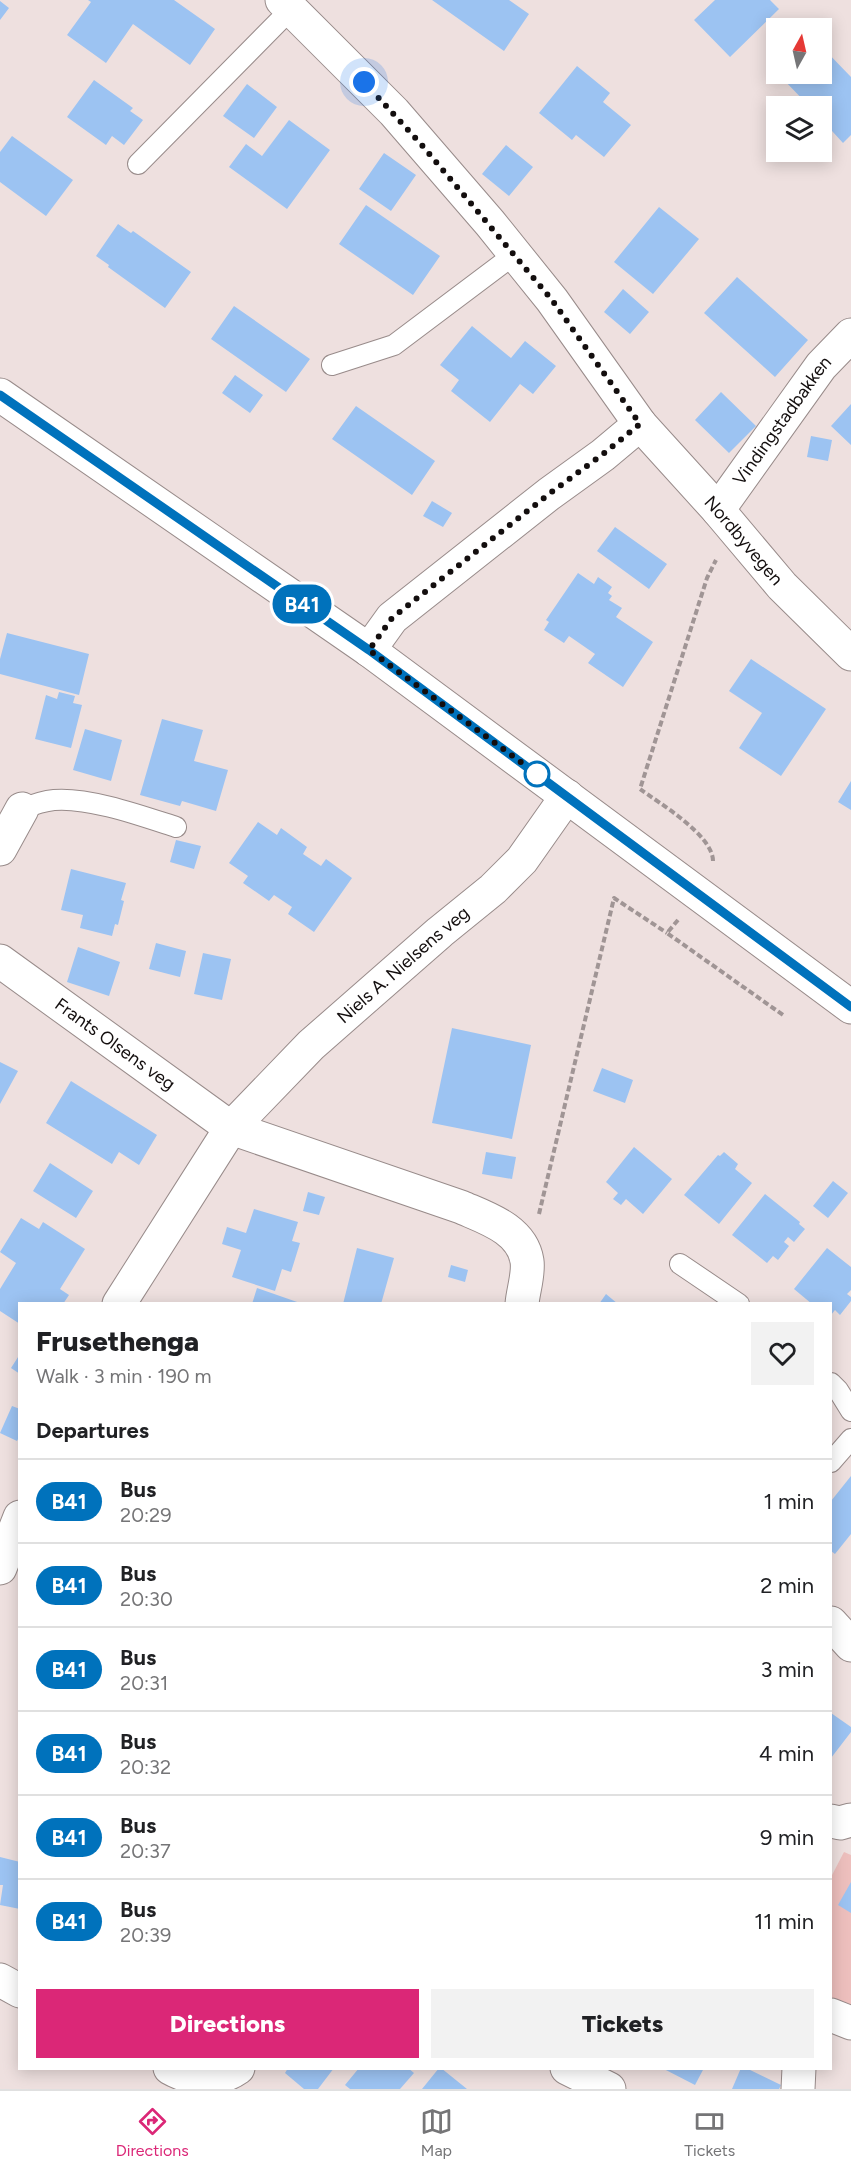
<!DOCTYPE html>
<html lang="en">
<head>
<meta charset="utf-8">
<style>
	body { margin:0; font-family:Figtree,sans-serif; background:#f2f2f2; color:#202124; height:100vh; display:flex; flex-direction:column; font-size:22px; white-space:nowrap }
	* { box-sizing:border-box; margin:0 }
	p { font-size:20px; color:#757577 }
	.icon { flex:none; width:33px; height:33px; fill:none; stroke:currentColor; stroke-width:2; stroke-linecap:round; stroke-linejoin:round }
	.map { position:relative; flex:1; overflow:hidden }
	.drawer { position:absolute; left:18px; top:1302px; width:814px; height:768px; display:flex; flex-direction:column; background:#fff; border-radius:0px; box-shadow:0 3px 15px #0003 }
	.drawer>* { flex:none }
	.badge { padding:0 12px; border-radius:20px; font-size:21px; line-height:39px }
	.needle { width:39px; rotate:8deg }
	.controls { position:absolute; left:766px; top:18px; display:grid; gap:12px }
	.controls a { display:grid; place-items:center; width:66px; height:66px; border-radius:0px; background:#fff; box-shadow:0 3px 15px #0003; font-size:30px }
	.you { position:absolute; width:30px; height:30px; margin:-15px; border:4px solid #fff; border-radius:50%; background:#1a73e8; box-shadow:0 0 0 9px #1a73e833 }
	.map>.badge { position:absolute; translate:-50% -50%; box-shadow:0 0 0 3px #fff }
	h2 { padding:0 18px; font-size:22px; line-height:54px }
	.round { display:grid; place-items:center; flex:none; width:63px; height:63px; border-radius:0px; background:#f2f2f2 }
	.overview { display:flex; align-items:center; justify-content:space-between; height:102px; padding:0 18px }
	h1 { font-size:28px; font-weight:800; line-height:45px }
	.cta { display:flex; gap:12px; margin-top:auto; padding:12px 18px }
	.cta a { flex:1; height:69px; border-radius:0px; background:#db2777; color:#fff; font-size:24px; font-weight:800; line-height:69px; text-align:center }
	.cta a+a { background:#f2f2f2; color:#202124 }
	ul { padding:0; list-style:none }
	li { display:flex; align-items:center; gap:18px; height:84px; padding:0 18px; border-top:2px solid #e0e0e0 }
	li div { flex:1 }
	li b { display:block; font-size:22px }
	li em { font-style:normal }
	li .badge { min-width:66px; font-weight:700; text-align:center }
	.tabs { display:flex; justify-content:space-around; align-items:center; height:84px; border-top:2px solid #e0e0e0; background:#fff; font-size:16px; color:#757577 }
	.tabs a { display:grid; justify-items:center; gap:3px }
	.tabs .current { color:#db2777 }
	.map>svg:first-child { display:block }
	.green { fill:#edbfbd }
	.building { fill:#9cc3f2 }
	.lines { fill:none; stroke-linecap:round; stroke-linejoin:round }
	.lane-casing { stroke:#988b8a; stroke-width:22 }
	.street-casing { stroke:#988b8a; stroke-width:35 }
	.secondary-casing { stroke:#988b8a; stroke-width:35 }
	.path { stroke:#a09595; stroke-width:4; stroke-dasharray:6 3; stroke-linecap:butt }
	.lane { stroke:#fff; stroke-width:20 }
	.street { stroke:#fff; stroke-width:33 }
	.secondary { stroke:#fff; stroke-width:33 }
	.line-casing { stroke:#fff; stroke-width:14 }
	.line { stroke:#0072bc; stroke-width:9 }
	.walk { stroke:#130e0e; stroke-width:6; stroke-dasharray:0 10.8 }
	.stop-dot { fill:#fff; stroke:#0072bc; stroke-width:3 }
	.labels { text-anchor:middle; stroke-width:4.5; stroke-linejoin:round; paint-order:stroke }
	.street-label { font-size:18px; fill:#130e0e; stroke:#fff }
</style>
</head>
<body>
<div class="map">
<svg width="851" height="2089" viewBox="0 0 851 2089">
	<rect width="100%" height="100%" fill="#eee0df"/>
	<path class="green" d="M844,1852l7,3v151l-20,-9v-120z"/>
	<path class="building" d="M88,0h86l41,29 -25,36 -57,-41 -27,39 -39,-28 24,-33z
		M432,0h77l20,14 -25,37z
		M715,0h55l9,9 -49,48 -36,-37z
		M0,1l9,7 -9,12z
		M822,47l29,30v58l-8,8 -21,-23v-14h-13l-27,-28 5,-4h35z
		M577,66l33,27 -7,9 28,23 -27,32 -28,-22 -4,5 -33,-27z
		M94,80l39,28 -3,3 13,9 -19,25 -12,-9 -6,9 -39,-28z
		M247,84l30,23 -23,31 -31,-22z
		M289,120l41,30 -43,59 -58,-42 17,-23 16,12z
		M12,136l61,44 -27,36 -46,-34v-30z
		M506,145l27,22 -24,29 -27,-22z
		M384,153l32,22 -25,36 -32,-22z
		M366,205l74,51 -27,39 -74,-51z
		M659,207l40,32 -46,55 -39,-32z
		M118,224l13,9 2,-2 58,41 -26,36 -57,-41 1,-2 -13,-9z
		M737,277l71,63 -33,37 -71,-64z
		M623,289l26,23 -19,22 -26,-22z
		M234,306l76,53 -24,33 -75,-53z
		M472,326l39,32 14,-17 31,25 -23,28 -13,-10 -30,38 -39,-31 8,-11 -19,-15z
		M235,375l28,20 -13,18 -28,-20z
		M721,392l35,34 -27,27 -34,-33z
		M851,404v41l-20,-19z
		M356,406l79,55 -23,34 -80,-56z
		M811,436l21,4 -4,21 -21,-4z
		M432,501l20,12 -9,14 -20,-11z
		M615,527l52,37 -18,25 -52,-38z
		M578,573l16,11 4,-7 14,10 -4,6 4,3 -3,4 13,8 -6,9 37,25 -30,45 -35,-24 7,-9 -26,-18 -5,7 -20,-13 5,-8 -3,-2z
		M7,633l82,21 -10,41 -79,-21v-15z
		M751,659l75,50 -45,67 -42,-28 23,-35 -33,-22z
		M59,692l16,4 -2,7 9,2 -11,43 -36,-9 11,-44 11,4z
		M162,719l41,11 -9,31 34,9 -12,41 -34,-10 -2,5 -40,-11z
		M85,729l37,11 -11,41 -38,-11z
		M851,781v29l-13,-8z
		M258,822l19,13 4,-7 26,19 -4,7 18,12 5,-7 26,19 -38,54 -26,-18 4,-7 -18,-12 -5,6 -26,-18 5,-7 -19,-13z
		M176,840l25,6 -7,23 -24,-7z
		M71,869l55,14 -5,17 3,1 -6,24 -3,-1 -3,12 -32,-8 3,-13 -22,-5z
		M156,943l30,8 -6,26 -31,-8z
		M78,947l42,15 -11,34 -42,-14z
		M203,953l28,6 -9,41 -28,-6z
		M452,1028l79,17 -19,94 -80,-16z
		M0,1062l18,9 -18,33z
		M602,1068l31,12 -8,23 -32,-12z
		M71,1081l86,54 -18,30 -20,-13 -7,12 -66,-41z
		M634,1147l38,32 -29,35 -17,-15 -5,6 -8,-6 5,-6 -12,-11z
		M486,1152l30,5 -4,22 -30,-5z
		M724,1152l14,12 -3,5 17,14 -33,41 -35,-29 34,-40 2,1z
		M50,1163l43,28 -17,27 -43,-27z
		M833,1181l15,12 -20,25 -15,-12z
		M308,1192l17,5 -6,18 -16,-4z
		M765,1194l35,28 -1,2 6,5 -11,13 -6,-5 -4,5 5,4 -11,14 -5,-4 -6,7 -35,-28z
		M254,1209l44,13 -6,19 8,2 -9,29 -9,-3 -7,22 -43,-14 9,-27 -19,-6 5,-17 19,6z
		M21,1218l18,11 4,-7 42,27 -25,40 9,6 -6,9h-43v20l-20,-13v-22l16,-26 -16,-11z
		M357,1248l37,10 -13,46h-38z
		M827,1248l24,19v23l-4,4 4,3v4l-11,14 -5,-5 -4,5v-11h-19l-18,-15z
		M451,1265l17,5 -3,12 -17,-5z
		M257,1288l43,15v1h-48z
		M606,1294l12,10h-19z
		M20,1354v20l-9,-6z
		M12,1406l8,3v26l-3,6 -17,-8z
		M851,1476v58l-16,20 -4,-3v-50z
		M831,1713l20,14v5l-20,26z
		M0,1857l20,5v47l-20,-4 3,-20h-3z
		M851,1882v31l-13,-8z
		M288,2068h46l-16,21h-14l-19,-16z
		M359,2068h49l6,5 -14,16h-50l-5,-4z
		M439,2068h2l26,21h-45z
		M662,2068h42l-9,17z
		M741,2068h5l35,17 -2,4h-47z"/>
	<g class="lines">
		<g class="lane-casing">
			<path id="lane" d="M138,164l154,-156
				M332,365l62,-20 121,-91
				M22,809c10,-4 21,-8 32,-9 35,-3 88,16 122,27
				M680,1264l59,40
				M831,1383l7,7 13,21
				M831,1462l20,-23"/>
		</g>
		<g class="street-casing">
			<g id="street">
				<path d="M282,0l112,112 96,111 62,77 88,124 -37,31 -54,39 -157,124 -23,32"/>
				<path id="s1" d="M640,424l78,86 64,76 69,68"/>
				<path id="s2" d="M718,510l103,-144 30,-31"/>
				<path d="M0,849l22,-40"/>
				<path id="s3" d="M0,961l231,167 230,79c25,11 61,22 66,54 2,13 -4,30 -5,43"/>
				<path id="s4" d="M119,1304l112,-176 80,-83 129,-113 53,-43 29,-29 45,-64"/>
				<path d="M0,1568l20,-51"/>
				<path d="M831,1623l20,22"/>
				<path d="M831,1821l9,2 11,-3"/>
				<path d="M0,1980l20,11"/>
				<path d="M831,2015l20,8"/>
				<path d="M170,2068c21,12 48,14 68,0"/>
				<path d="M567,2068l42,21"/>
				<path d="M798,2089l1,-21"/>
			</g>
		</g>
		<g class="secondary-casing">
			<path id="secondary" d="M0,395l369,255 482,357"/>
		</g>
		<path class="path" d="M713,861c0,-26 -54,-58 -73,-72l67,-211 9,-18
			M678,920l-11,13 116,82
			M539,1214l75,-316 53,35"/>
		<use href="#lane" class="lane"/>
		<use href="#street" class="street"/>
		<use href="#secondary" class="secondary"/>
	</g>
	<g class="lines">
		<g class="line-casing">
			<path id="line" d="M0,395l369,255 482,357"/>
		</g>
		<use href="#line" class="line"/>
		<path class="walk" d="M364,82l57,62 131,156 88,124 -37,30 -54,40 -157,124 -23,32 168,124"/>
	</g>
	<circle class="stop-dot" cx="537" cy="774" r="12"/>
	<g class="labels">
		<g class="street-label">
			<text dy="6" stroke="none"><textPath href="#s2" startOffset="110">Vindingstadbakken</textPath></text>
			<text dy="6" stroke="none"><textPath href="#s1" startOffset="156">Nordbyvegen</textPath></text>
			<text dy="6" stroke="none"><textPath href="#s4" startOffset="446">Niels A. Nielsens veg</textPath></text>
			<text dy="6" stroke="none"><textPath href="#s3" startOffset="142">Frants Olsens veg</textPath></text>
		</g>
	</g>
</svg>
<div class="controls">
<a><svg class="needle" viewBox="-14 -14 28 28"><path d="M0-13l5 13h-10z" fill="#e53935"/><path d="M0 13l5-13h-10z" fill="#757577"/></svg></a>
<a><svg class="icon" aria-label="layers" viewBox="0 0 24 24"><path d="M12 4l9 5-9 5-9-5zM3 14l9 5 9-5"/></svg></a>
</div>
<div class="you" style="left:364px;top:82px"></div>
<b class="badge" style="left:302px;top:604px;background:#0072bc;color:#fff">B41</b>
<section class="drawer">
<div class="overview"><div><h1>Frusethenga</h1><p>Walk · 3 min · 190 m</p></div><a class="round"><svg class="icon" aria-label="heart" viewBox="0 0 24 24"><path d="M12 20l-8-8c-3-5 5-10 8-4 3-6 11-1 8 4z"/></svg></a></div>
<h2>Departures</h2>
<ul>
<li><span class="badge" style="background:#0072bc;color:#fff">B41</span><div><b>Bus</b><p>20:29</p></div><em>1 min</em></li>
<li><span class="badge" style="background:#0072bc;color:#fff">B41</span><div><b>Bus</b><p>20:30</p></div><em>2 min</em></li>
<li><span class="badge" style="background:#0072bc;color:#fff">B41</span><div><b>Bus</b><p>20:31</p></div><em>3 min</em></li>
<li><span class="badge" style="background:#0072bc;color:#fff">B41</span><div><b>Bus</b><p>20:32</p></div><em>4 min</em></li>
<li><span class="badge" style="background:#0072bc;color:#fff">B41</span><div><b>Bus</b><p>20:37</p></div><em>9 min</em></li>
<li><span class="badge" style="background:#0072bc;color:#fff">B41</span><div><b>Bus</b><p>20:39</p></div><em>11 min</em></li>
</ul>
<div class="cta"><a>Directions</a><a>Tickets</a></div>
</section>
</div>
<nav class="tabs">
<a class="current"><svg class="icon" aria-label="directions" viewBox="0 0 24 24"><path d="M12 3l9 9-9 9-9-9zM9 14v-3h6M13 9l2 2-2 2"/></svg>Directions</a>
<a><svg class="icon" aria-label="map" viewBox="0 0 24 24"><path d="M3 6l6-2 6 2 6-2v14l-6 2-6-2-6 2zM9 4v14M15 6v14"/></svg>Map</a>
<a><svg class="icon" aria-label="tickets" viewBox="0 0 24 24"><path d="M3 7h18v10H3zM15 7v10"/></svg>Tickets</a>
</nav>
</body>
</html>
